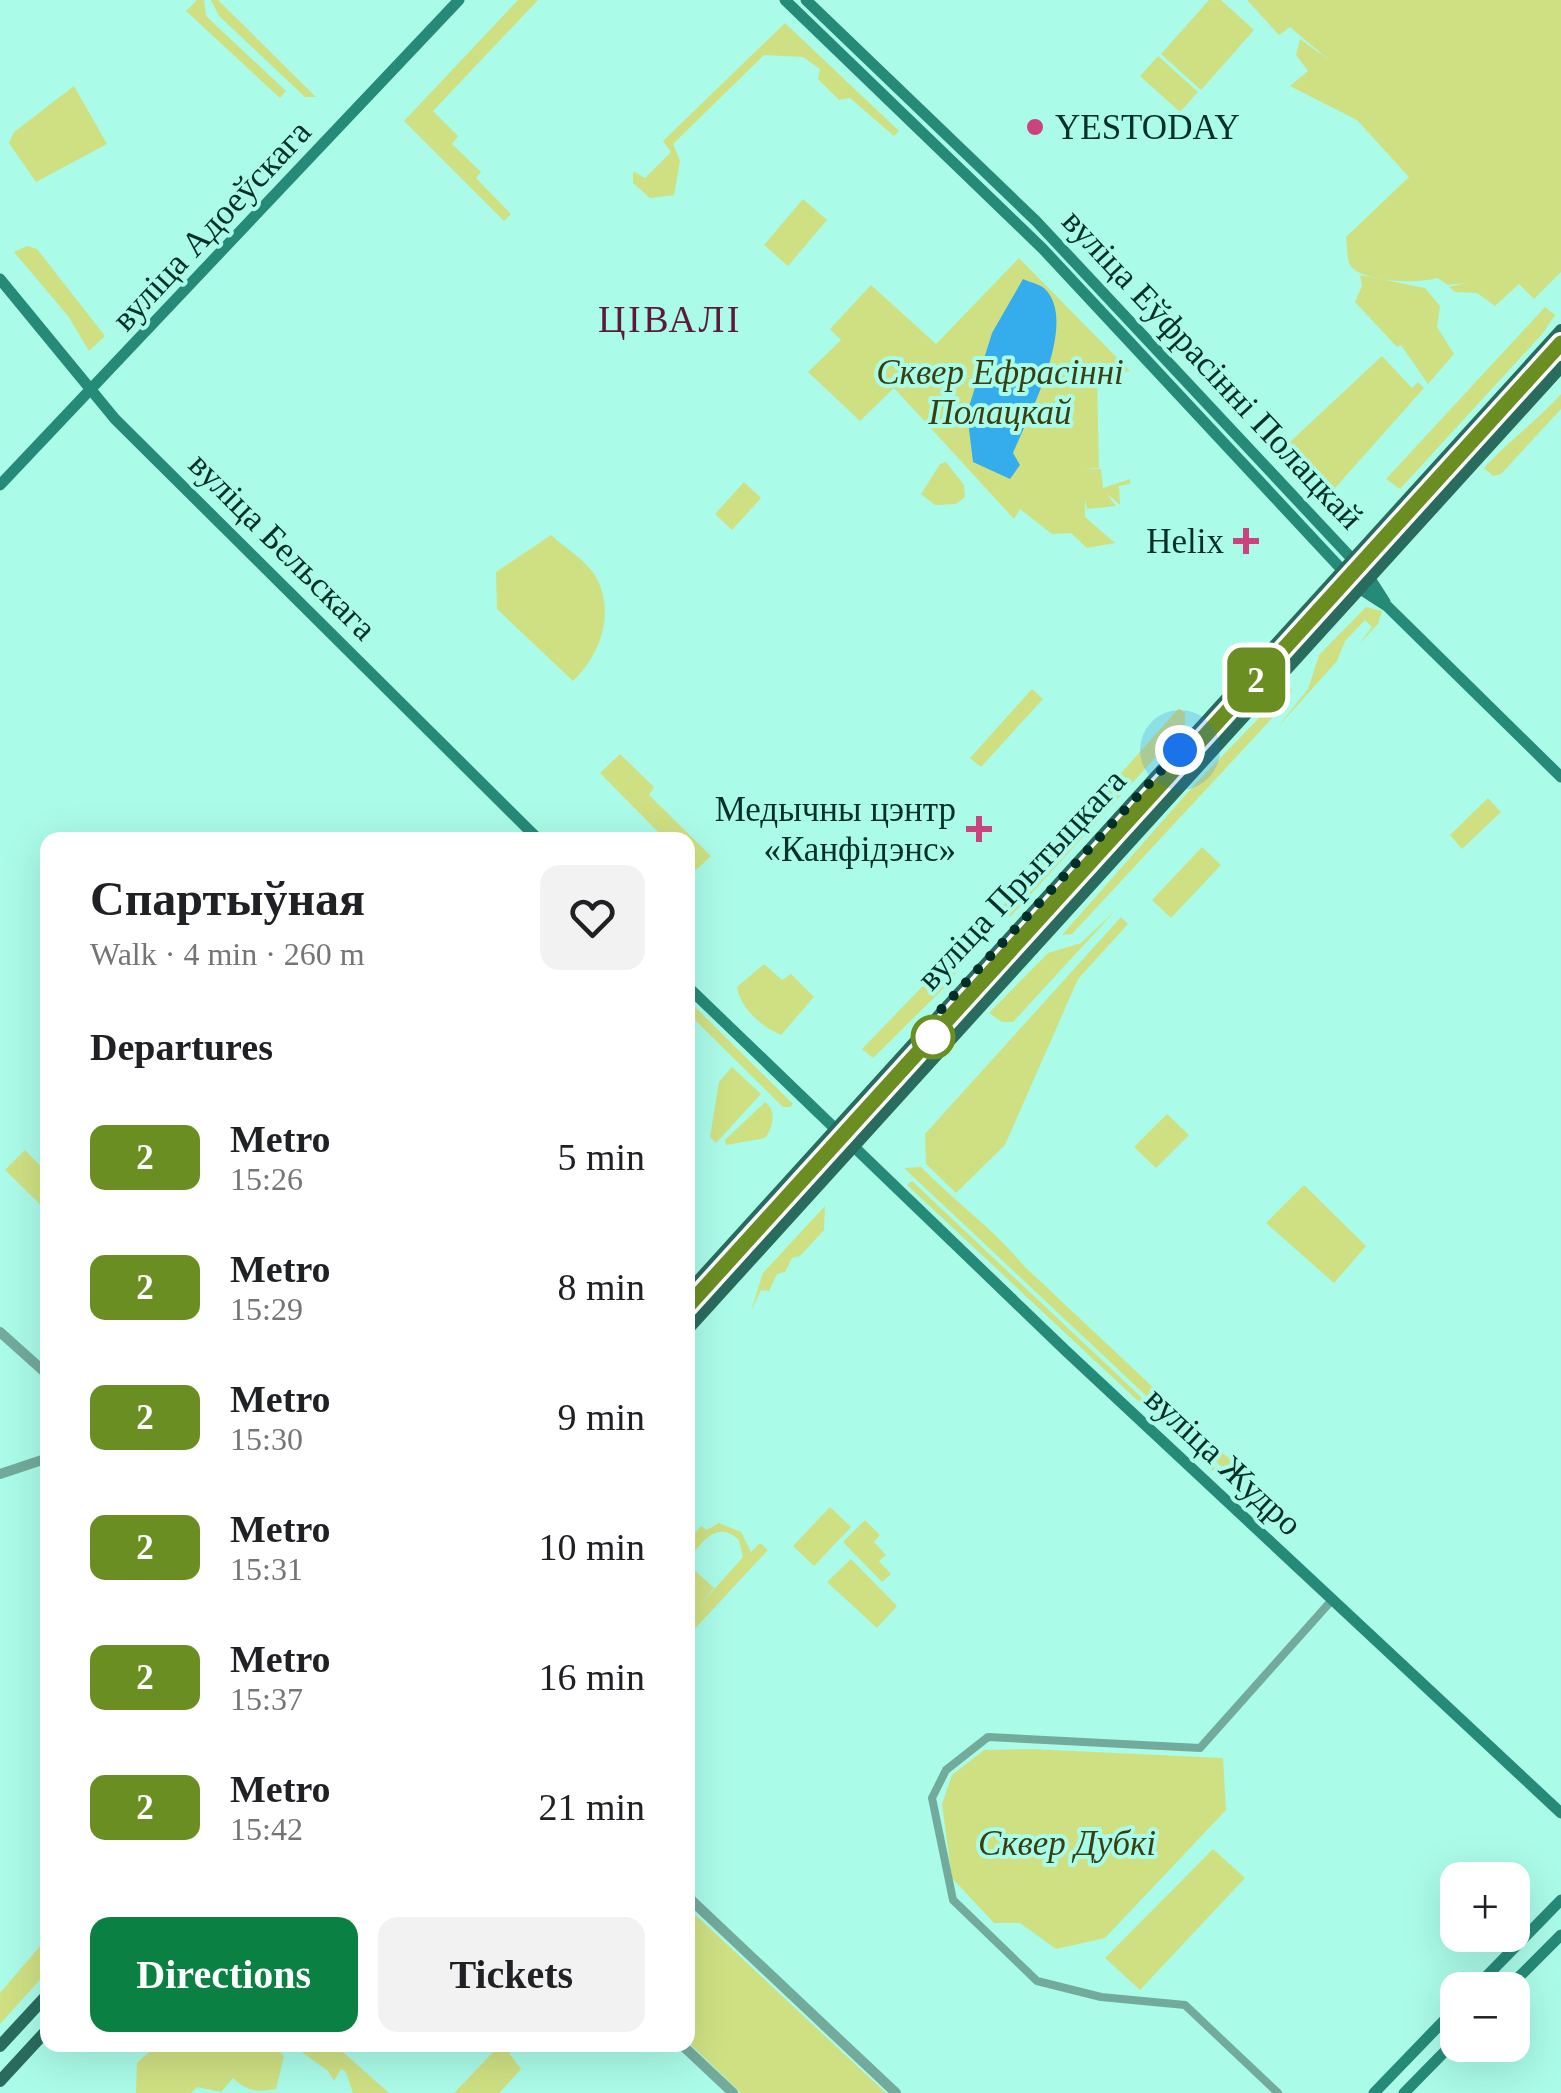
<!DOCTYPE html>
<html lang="en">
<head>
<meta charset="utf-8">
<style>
	body { margin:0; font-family:Georgia,serif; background:#f2f2f2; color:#202124; height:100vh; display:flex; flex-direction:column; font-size:38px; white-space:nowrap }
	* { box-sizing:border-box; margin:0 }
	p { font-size:32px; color:#757577 }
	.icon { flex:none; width:55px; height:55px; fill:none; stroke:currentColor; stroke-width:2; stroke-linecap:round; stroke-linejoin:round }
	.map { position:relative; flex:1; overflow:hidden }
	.panel { position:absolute; left:40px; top:832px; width:655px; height:1220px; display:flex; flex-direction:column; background:#fff; border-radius:20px; box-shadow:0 10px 40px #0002 }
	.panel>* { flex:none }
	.badge { padding:0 20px; border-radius:15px; font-size:35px; line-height:65px }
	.tools { position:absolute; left:1440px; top:1862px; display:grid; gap:20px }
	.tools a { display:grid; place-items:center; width:90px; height:90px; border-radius:20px; background:#fff; box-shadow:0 10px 40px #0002; font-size:50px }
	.you { position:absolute; width:50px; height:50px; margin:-25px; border:8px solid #fff; border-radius:50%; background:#1a73e8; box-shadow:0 0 0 15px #1a73e833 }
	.map>.badge { position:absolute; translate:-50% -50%; box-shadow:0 0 0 5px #fff }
	h2 { padding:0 50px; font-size:38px; line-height:90px }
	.round { display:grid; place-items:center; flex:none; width:105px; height:105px; border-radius:20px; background:#f2f2f2 }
	.summary { display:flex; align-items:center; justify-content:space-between; height:170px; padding:0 50px }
	h1 { font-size:48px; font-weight:800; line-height:75px }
	.primary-button { display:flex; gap:20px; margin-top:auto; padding:20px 50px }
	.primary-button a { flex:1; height:115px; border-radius:20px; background:#0b8043; color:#fff; font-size:40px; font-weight:800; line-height:115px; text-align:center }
	.primary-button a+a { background:#f2f2f2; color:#202124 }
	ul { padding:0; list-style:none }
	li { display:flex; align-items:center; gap:30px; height:130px; padding:0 50px }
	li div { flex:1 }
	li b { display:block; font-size:38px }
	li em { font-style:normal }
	li .badge { min-width:110px; font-weight:700; text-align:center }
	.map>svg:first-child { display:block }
	.green { fill:#cfe083 }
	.water { fill:#35aded }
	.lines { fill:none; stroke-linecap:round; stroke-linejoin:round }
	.minor { stroke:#72aa9c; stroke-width:8 }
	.tertiary { stroke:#72aa9c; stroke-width:10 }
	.secondary { stroke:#268a78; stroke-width:11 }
	.primary { stroke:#296c5e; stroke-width:12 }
	.line-casing { stroke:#fff; stroke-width:22 }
	.line { stroke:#6b8e23; stroke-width:15 }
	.walk { stroke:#002f27; stroke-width:10; stroke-dasharray:0 18 }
	.poi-dot { fill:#cb427e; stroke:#aafbe8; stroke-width:4 }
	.stop-dot { fill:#fff; stroke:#6b8e23; stroke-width:5 }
	.labels { text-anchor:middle; stroke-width:8; stroke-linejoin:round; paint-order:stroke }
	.poi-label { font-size:35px; fill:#002f27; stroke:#aafbe8; text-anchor:end }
	.street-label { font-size:35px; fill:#002f27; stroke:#aafbe8 }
	.park-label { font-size:35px; font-style:italic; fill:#383f11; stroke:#aafbe8 }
	.neighbourhood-label { font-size:38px; letter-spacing:2.5px; fill:#5c1a36; stroke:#aafbe8 }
</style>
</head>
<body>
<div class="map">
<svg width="1561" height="2093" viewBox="0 0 1561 2093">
	<rect width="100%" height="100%" fill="#aafbe8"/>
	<path class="green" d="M197,0h7l2,16 80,75 -6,7 -94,-87z
		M211,0h7l98,97h-11l-86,-81z
		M518,0h20l-105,111 25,25 -6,8 29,28 -5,6 35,36 -7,7 -100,-100z
		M1209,0h12l33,30 -53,60 -40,-36z
		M1247,0h314v272l-27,27 -15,-15 -24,22 -18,-13 -22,-1 -6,-5 18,-4 -19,2 -11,-7c-18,6 -79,5 -88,-15 -2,-7 -2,-18 -3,-26l63,-60 -52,-57 -67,-34 18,-15 -12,-16 4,-16 29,21 -39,-33 -11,8z
		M785,23l114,108 -5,5 -44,-38 -11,2 -21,-21 2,-10 -17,-12 -39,-2 -91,89 7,17 -6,34 -24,3 -17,-15v-12l12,7 26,-26 -8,-11z
		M1158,56l40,36 -18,20 -40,-36z
		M74,86l33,58 -71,38 -27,-39 5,-11z
		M803,199l24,21 -39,46 -24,-21z
		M27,246l10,3 68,87 -16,15 -21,-35 -54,-64z
		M1019,258l111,113 -33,6 2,91 -15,1h17l2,19 27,-9v5l-11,2 1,19 -13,-11 9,12 -29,3 -2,-11v19l30,26 -28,5 -16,-15 -19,1 -32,-25 -6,10 -120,-131 -34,33 -52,-49 33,-32 -11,-11 41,-44 65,59z
		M1360,275l65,13 15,18 -3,21 17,27 -26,30 -27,-39 -4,2 -42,-45 7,-16z
		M1545,307l10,8 -12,18 -143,156 -14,-10z
		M1561,348v7l-133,144 2,-8z
		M1382,356l30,32 6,-6 6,6 -89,100 -4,-3 -8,6 -6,-4 -6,5 -35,-37z
		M1561,394v15l-60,65 -8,2 -9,-8c25,-28 52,-46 77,-74z
		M946,462l18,23 1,12 -9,7 -21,1 -14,-11 19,-30z
		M744,482l17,16 -29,32 -17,-16z
		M551,535c13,12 39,28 46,44 18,36 3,76 -24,102l-76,-72 -1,-37z
		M1338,587l8,5 -487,530 -2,-5 247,-265z
		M1366,607l16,4 -4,13 -19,20 13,-17 -7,-7 -20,21 -8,20 -60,67 31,-39 11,-34z
		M1288,688l4,1 -3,11 -217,234 -10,1 134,-152z
		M1032,689l11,10 -62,68 -11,-9z
		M1179,708l6,5v12l-175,192 -10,-8z
		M620,754l34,33 -5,8 62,61 -15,14 -8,-9v-21h-22l-66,-67z
		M1488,798l13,14 -39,37 -12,-14z
		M1202,847l19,18 -50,53 -19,-18z
		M1115,911l-102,111h-11l-13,-9 59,-60 33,-10z
		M1121,917l7,7 -50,55 -73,166 -49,48 -30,-29 -1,-30z
		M946,962l10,10 -3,7 -80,79 -11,-9z
		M764,964l18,16 9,-6 23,23 -33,38c-21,-10 -40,-26 -44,-48z
		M688,1000l105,104 -3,3h-7l-95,-94z
		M732,1067l29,27 -45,49 -6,-6 9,-55z
		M765,1102c12,8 8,26 0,36l-39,7 -1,-5z
		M1167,1114l22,21 -33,33 -22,-21z
		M25,1150l22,23 -1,37 -41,-40z
		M921,1167c34,35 72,61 103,99l230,216 -13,3 -337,-317z
		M912,1181l336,317 -2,4 -339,-317z
		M1304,1185l62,61 -32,37 -68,-60z
		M825,1206l-1,24 -24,26 -8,2 -7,14 -8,2 -8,17 -8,-1 -10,21 12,-38z
		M830,1507l21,20 -37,39 -21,-20z
		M865,1520l15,15 -6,7 12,13 -7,6 12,13 -9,8 -39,-40z
		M719,1523l22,9 10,20 9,-9 8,7 -80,86v-72l26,24 -14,17 43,-48 -4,-17c-23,-20 -35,1 -51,19v-18l13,-15 6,4z
		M851,1559l46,47 -20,22 -50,-46z
		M1030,1749l193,9 3,52 -121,128 -49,11 -36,-26h-26l-42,-45 -10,-74 10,-29 32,-25z
		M1213,1849l32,29 -105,112 -35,-32z
		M688,1908l198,185h-145l-53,-51z
		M47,1938v34l-47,52v-31z
		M157,2045h116l11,11 -8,33c-19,4 -29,2 -43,-11l-12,14 -24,-5 -6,6h-55l1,-30z
		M292,2045h43l54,48h-36l-7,-21 -5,-3 -7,12 -6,-10z
		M500,2045l13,1 -4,7 12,16 -22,24h-45z"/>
	<path class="water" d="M1023,279c6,3 17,5 22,10 34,33 -17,128 -32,164l7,12 -10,14 -37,-17 -6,-49 25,-80z"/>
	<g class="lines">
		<path class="minor" d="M1278,2093l-93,-88 -84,-8 -64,-16 -84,-81 -21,-102 14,-28 42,-33 212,11 132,-148"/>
		<path class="tertiary" d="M0,1332l48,43
			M0,1474l48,-16
			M688,1897l208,196
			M682,2045l51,48"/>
		<path class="secondary" d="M785,0l258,249 316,339 28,18 174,171
			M806,0l230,221 333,356 16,25
			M0,279l115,140 424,421
			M0,485l459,-485
			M688,987l377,363 496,463
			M1473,1990l88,-90
			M1506,1990l55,-55
			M1374,2093l84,-87
			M1404,2093l54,-55"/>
		<path class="primary" d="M688,1292l873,-962
			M688,1329l873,-962
			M0,2046l48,-52
			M0,2081l48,-52"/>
	</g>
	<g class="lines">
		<g class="line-casing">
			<path id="line" d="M688,1306l873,-963"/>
		</g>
		<use href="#line" class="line"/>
		<path class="walk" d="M933,1037l-7,-11 254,-276"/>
	</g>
	<g class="poi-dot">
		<circle cx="1035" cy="127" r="10"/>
		<path d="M1241 526h10v10h10v10h-10v10h-10v-10h-10v-10h10z"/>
		<path d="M974 814h10v10h10v10h-10v10h-10v-10h-10v-10h10z"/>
	</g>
	<circle class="stop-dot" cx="933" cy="1037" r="20"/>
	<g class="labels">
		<g class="poi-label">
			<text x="1055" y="139" text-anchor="start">YESTODAY</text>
			<text x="1224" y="553">Helix</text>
			<text x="956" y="821">Медычны цэнтр<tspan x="956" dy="40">«Канфідэнс»</tspan></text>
		</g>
		<g class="street-label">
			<text transform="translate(211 225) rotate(-47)" y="12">вуліца Адоеўскага</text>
			<text transform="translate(1213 369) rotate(47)" y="12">вуліца Еўфрасінні Полацкай</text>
			<text transform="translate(283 546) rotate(45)" y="12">вуліца Бельскага</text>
			<text transform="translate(1021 879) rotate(-47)" y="12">вуліца Прытыцкага</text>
			<text transform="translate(1224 1461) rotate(43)" y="12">вуліца Жудро</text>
		</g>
		<g class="park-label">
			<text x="1000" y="384">Сквер Ефрасінні<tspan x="1000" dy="40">Полацкай</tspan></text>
			<text x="1067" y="1855">Сквер Дубкі</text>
		</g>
		<g class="neighbourhood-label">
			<text x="670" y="332">ЦІВАЛІ</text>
		</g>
	</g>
</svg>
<div class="tools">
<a>+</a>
<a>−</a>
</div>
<div class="you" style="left:1180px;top:750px"></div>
<b class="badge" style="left:1256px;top:680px;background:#6b8e23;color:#fff">2</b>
<section class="panel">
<div class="summary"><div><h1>Спартыўная</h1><p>Walk · 4 min · 260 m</p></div><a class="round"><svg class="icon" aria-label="heart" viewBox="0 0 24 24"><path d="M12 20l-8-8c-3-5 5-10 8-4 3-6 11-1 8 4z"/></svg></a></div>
<h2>Departures</h2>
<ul>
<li><span class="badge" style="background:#6b8e23;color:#fff">2</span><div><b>Metro</b><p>15:26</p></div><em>5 min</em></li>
<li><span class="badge" style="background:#6b8e23;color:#fff">2</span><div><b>Metro</b><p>15:29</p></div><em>8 min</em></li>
<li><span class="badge" style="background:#6b8e23;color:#fff">2</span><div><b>Metro</b><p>15:30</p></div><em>9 min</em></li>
<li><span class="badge" style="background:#6b8e23;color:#fff">2</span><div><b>Metro</b><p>15:31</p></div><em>10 min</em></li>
<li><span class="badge" style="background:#6b8e23;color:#fff">2</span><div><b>Metro</b><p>15:37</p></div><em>16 min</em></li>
<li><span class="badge" style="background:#6b8e23;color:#fff">2</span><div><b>Metro</b><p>15:42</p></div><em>21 min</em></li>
</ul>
<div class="primary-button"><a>Directions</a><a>Tickets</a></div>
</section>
</div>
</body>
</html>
